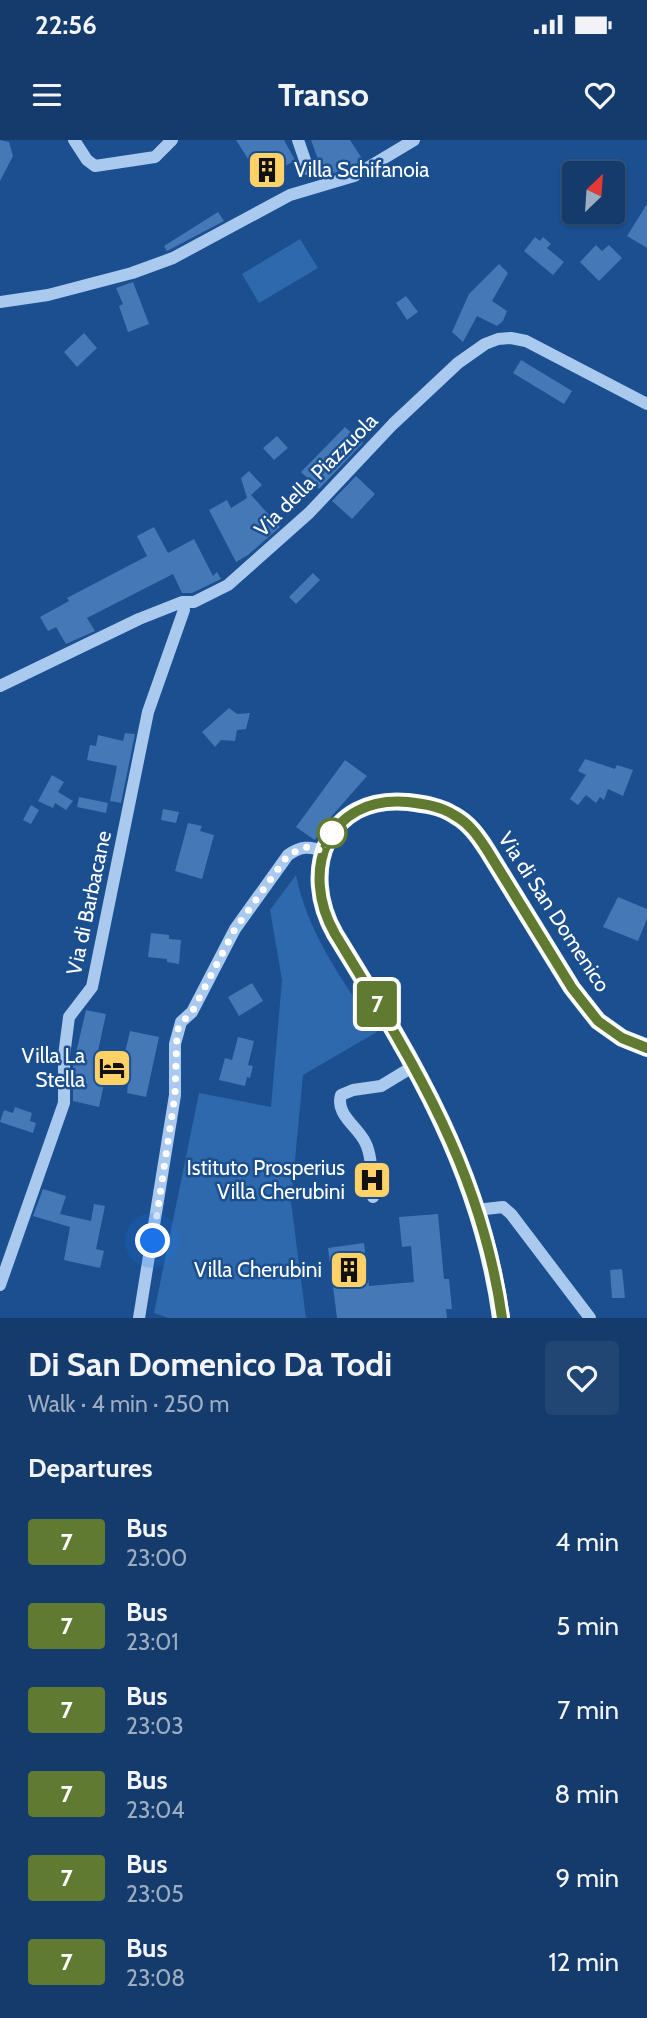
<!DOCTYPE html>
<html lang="en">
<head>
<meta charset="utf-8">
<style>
	body { margin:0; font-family:Cabin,sans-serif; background:#214673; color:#f1f3f6; height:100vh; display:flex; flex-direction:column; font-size:26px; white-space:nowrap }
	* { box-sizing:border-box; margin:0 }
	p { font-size:23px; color:#9dadc1 }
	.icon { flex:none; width:38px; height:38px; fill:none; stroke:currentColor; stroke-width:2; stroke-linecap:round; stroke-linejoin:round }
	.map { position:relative; height:1178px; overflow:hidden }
	.panel { display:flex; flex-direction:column; background:#143b6b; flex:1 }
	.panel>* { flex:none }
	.badge { padding:0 14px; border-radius:5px; font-size:24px; line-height:46px }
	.needle { width:46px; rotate:25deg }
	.fabs { position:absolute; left:562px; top:21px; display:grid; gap:14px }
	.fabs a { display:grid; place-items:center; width:63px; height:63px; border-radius:7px; background:#143b6b; box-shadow:0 2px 5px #0004,0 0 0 2px #33557e; font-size:35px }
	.you { position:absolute; width:35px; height:35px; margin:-18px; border:5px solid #fff; border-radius:50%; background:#1a73e8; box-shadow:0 0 0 10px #1a73e833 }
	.map>.badge { position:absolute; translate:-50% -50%; box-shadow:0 0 0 4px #fff }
	h2 { padding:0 28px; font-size:26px; line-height:63px }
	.round { display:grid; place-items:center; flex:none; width:74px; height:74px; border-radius:7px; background:#214673 }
	.overview { display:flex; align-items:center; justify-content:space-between; height:119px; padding:0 28px }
	h1 { font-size:33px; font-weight:800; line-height:52px }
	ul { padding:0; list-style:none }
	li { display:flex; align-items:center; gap:21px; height:84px; padding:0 28px }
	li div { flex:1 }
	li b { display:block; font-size:26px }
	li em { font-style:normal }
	li .badge { min-width:77px; font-weight:700; text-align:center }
	.status { display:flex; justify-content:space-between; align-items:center; height:49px; padding:0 35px; background:#143b6b; direction:ltr }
	.status svg { height:19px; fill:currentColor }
	header { display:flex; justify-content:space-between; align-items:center; height:91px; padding:0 28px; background:#143b6b; font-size:32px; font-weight:800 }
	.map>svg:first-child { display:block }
	.green { fill:#2e69ad }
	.building { fill:#4478b7 }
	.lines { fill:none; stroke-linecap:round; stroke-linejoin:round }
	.minor { stroke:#a9c9ee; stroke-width:12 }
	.major { stroke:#f0f6ff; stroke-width:18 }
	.line-casing { stroke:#fff; stroke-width:16 }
	.line { stroke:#607b31; stroke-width:10 }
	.walk { stroke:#fff; stroke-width:7; stroke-dasharray:0 12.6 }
	.stop-dot { fill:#fff; stroke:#607b31; stroke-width:3.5 }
	.labels { text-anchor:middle; stroke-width:5; stroke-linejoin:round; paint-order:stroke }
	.poi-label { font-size:21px; fill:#fff; stroke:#1b4f8f; text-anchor:end }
	.street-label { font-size:21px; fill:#fff; stroke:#1b4f8f }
</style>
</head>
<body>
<div class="status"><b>22:56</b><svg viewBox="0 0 49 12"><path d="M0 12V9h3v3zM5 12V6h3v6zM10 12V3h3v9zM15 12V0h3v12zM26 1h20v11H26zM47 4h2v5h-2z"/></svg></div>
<header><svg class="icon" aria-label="menu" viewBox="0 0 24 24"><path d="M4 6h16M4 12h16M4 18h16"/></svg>Transo<svg class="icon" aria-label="heart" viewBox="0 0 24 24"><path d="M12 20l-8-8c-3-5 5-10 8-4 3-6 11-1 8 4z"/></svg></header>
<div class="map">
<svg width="647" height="1178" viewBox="0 0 647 1178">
	<rect width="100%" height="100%" fill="#1b4f8f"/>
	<path class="green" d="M300,99l18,29 -59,35 -17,-29z
		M296,735c12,60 48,107 81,157l-74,43 -12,127 15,116h-138l-14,-5 45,-220 72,14 11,-127 -12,-70z"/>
	<path class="building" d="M0,0l9,2 4,14 -13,25z
		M236,0h48l11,20 -33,21z
		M311,0h39l13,20 -13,8 -26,8z
		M647,64v44l-20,-12z
		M218,72l6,9 -57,30 -3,-5z
		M535,97l5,4 3,-4 8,7 -4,4 17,14 -11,13 -29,-24z
		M596,105l6,6 7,-6 13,13 -23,23 -19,-19z
		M499,124l9,9 -16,28 15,10 -4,10 -6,5 -20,-10 -14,26 -11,-10 17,-38z
		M133,142l16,42 -21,8 -9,-26 4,-2 -7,-16z
		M406,156l12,16 -11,8 -11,-17z
		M84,193l13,15 -20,19 -13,-15z
		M521,220l51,31 -8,13 -51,-31z
		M345,287l18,16 -44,46 -18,-17z
		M277,296l11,12 -14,12 -11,-12z
		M249,331l13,14 -11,10 29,32 -32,28 -12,7 -27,-52 18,-10 4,8 16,-10 -6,-20z
		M356,336l19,18 -23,25 -20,-18z
		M154,387l14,26 26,-14 19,37 4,-4 4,7 -29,14h-10l-9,-19 -86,44 8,13 -29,13 -10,-17 -8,4 -8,-14 29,-16 -2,-3 80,-42 -10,-20z
		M313,433l7,7 -24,24 -7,-7z
		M229,568l8,6 13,-1 -4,16 -9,1 -2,11 -14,-1 -6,7 -13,-15z
		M125,593l10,1 -14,69 -11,-2 7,-35 -30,-6 3,-15 6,1 2,-11 25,6z
		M585,619l30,10 2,-4 16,5 -10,26 -15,-7 -4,11 -4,-3 -4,6 -10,-8 -8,10 -8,-6 16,-24 -8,-4z
		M345,620l22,16 -44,50 -8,14 -2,-1 -17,-12z
		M52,635l12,7 -6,10 15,9 -7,9 -11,-7 -2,5 -15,-7z
		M79,657l29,6 -2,10 -29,-6z
		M31,665l8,5 -8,14 -8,-4z
		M163,669l16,3 -3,11 -15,-3z
		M188,683l14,3 -2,5 14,4 -12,44 -27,-8z
		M618,757l29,12v10l-9,22 -35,-14z
		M151,793l18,2v4l12,1 -2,24 -12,-2v-3l-19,-2z
		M252,843l11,18 -24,15 -11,-19z
		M86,870l20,4 -8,37 26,6 6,-26 29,6 -13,60 -19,-4 1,-9 -23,-5 -6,28 -26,-6v-35z
		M238,897l16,4 -6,24 5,1 -3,12 -3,-1 -2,9 -26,-6 6,-22 7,2z
		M15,967l17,6 -2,8 6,2 -3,10 -33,-11 4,-12 9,3z
		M43,1049l23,7 -6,18 31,7 3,-17 11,2 -9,43 8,2 -4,17 -36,-8 6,-33 -37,-11z
		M438,1074l6,65h5l3,30h-6l1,9h-110l-9,-70 36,-5 5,43 45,-4 -3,-36 -9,1 -3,-30z
		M622,1129l3,29h-13l-2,-28z"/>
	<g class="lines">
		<path class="minor" d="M74,0l13,20 8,6 60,-9 17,-17
			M298,0l10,29
			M0,162l48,-7 84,-22 41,-15 117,-63 64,-19 60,-36
			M0,546l139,-67 43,-17h12l34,-17 81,-72 84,-89 65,-61 27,-19 13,-5 13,-1 15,3 121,63
			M373,1057c-2,-17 0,-40 -8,-55 -8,-16 -30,-28 -24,-47l12,-5 28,-4 33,-20
			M476,1070l27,-3 8,7 79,104
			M0,1145l64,-182v-47l5,-39 23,-30 56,-275 36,-102 -2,-8
			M139,1178l36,-223v-51l6,-22 11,-10 43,-83 53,-74c13,-9 21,-9 36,-4"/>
		<path class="major" d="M501,1178c-20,-149 -89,-259 -166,-384 -36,-63 -8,-140 73,-132 16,2 32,4 46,13 15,8 24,21 33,35l85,138 26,33 24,17 25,10"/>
	</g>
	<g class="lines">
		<g class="line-casing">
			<path id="line" d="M502,1178c-21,-150 -90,-258 -167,-384 -36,-63 -8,-139 73,-132 16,2 32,4 46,13 15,8 24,21 33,35l85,138 26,33 24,17 25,10"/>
		</g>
		<use href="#line" class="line"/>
		<path class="walk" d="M153,1101l22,-146 2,-64 4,-8 11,-11 43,-83 53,-74 18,-8 18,4 8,-18"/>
	</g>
	<defs>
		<g id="building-square" transform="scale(2.0125)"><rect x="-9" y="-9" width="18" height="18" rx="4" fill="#ffd166" stroke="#1b4f8f"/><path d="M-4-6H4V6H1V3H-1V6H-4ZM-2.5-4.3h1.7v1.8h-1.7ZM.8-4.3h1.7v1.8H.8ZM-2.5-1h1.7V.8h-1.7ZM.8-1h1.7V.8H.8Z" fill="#111"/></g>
		<g id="hotel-square" transform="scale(2.0125)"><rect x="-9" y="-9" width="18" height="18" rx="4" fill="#ffd166" stroke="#1b4f8f"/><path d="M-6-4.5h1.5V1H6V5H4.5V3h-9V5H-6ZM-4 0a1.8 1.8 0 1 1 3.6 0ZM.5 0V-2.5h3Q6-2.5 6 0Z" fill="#111"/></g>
		<g id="hospital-square" transform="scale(2.0125)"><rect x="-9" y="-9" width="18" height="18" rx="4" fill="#ffd166" stroke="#1b4f8f"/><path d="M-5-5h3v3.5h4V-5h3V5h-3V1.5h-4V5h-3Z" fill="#111"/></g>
	</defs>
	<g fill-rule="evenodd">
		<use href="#building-square" x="267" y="30"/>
		<use href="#hotel-square" x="112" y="928"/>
		<use href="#hospital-square" x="372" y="1040"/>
		<use href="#building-square" x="349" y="1130"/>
	</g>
	<circle class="stop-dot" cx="332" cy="693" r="14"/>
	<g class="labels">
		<g class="poi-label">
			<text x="294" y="37" text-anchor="start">Villa Schifanoia</text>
			<text x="85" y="923">Villa La<tspan x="85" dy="24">Stella</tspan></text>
			<text x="345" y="1035">Istituto Prosperius<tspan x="345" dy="24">Villa Cherubini</tspan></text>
			<text x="322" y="1137">Villa Cherubini</text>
		</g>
		<g class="street-label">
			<text transform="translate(316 335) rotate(-45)" y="7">Via della Piazzuola</text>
			<text transform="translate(89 763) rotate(-78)" y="7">Via di Barbacane</text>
			<text transform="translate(554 772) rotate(57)" y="7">Via di San Domenico</text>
		</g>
	</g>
</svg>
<div class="fabs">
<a><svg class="needle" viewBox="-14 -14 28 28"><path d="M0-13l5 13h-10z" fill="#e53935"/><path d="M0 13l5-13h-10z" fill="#9dadc1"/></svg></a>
</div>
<div class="you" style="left:153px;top:1101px"></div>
<b class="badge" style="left:377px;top:864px;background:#607b31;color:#fff">7</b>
</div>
<section class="panel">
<div class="overview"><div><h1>Di San Domenico Da Todi</h1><p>Walk · 4 min · 250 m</p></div><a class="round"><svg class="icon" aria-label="heart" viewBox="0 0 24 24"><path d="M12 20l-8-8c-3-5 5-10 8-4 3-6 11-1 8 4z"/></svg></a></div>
<h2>Departures</h2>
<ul>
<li><span class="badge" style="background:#607b31;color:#fff">7</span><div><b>Bus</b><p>23:00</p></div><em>4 min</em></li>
<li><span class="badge" style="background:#607b31;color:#fff">7</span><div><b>Bus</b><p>23:01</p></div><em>5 min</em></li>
<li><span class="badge" style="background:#607b31;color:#fff">7</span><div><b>Bus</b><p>23:03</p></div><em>7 min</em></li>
<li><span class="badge" style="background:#607b31;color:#fff">7</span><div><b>Bus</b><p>23:04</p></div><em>8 min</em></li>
<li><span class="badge" style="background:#607b31;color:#fff">7</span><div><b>Bus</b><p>23:05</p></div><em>9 min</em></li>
<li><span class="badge" style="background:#607b31;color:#fff">7</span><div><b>Bus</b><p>23:08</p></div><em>12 min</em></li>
</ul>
</section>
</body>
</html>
